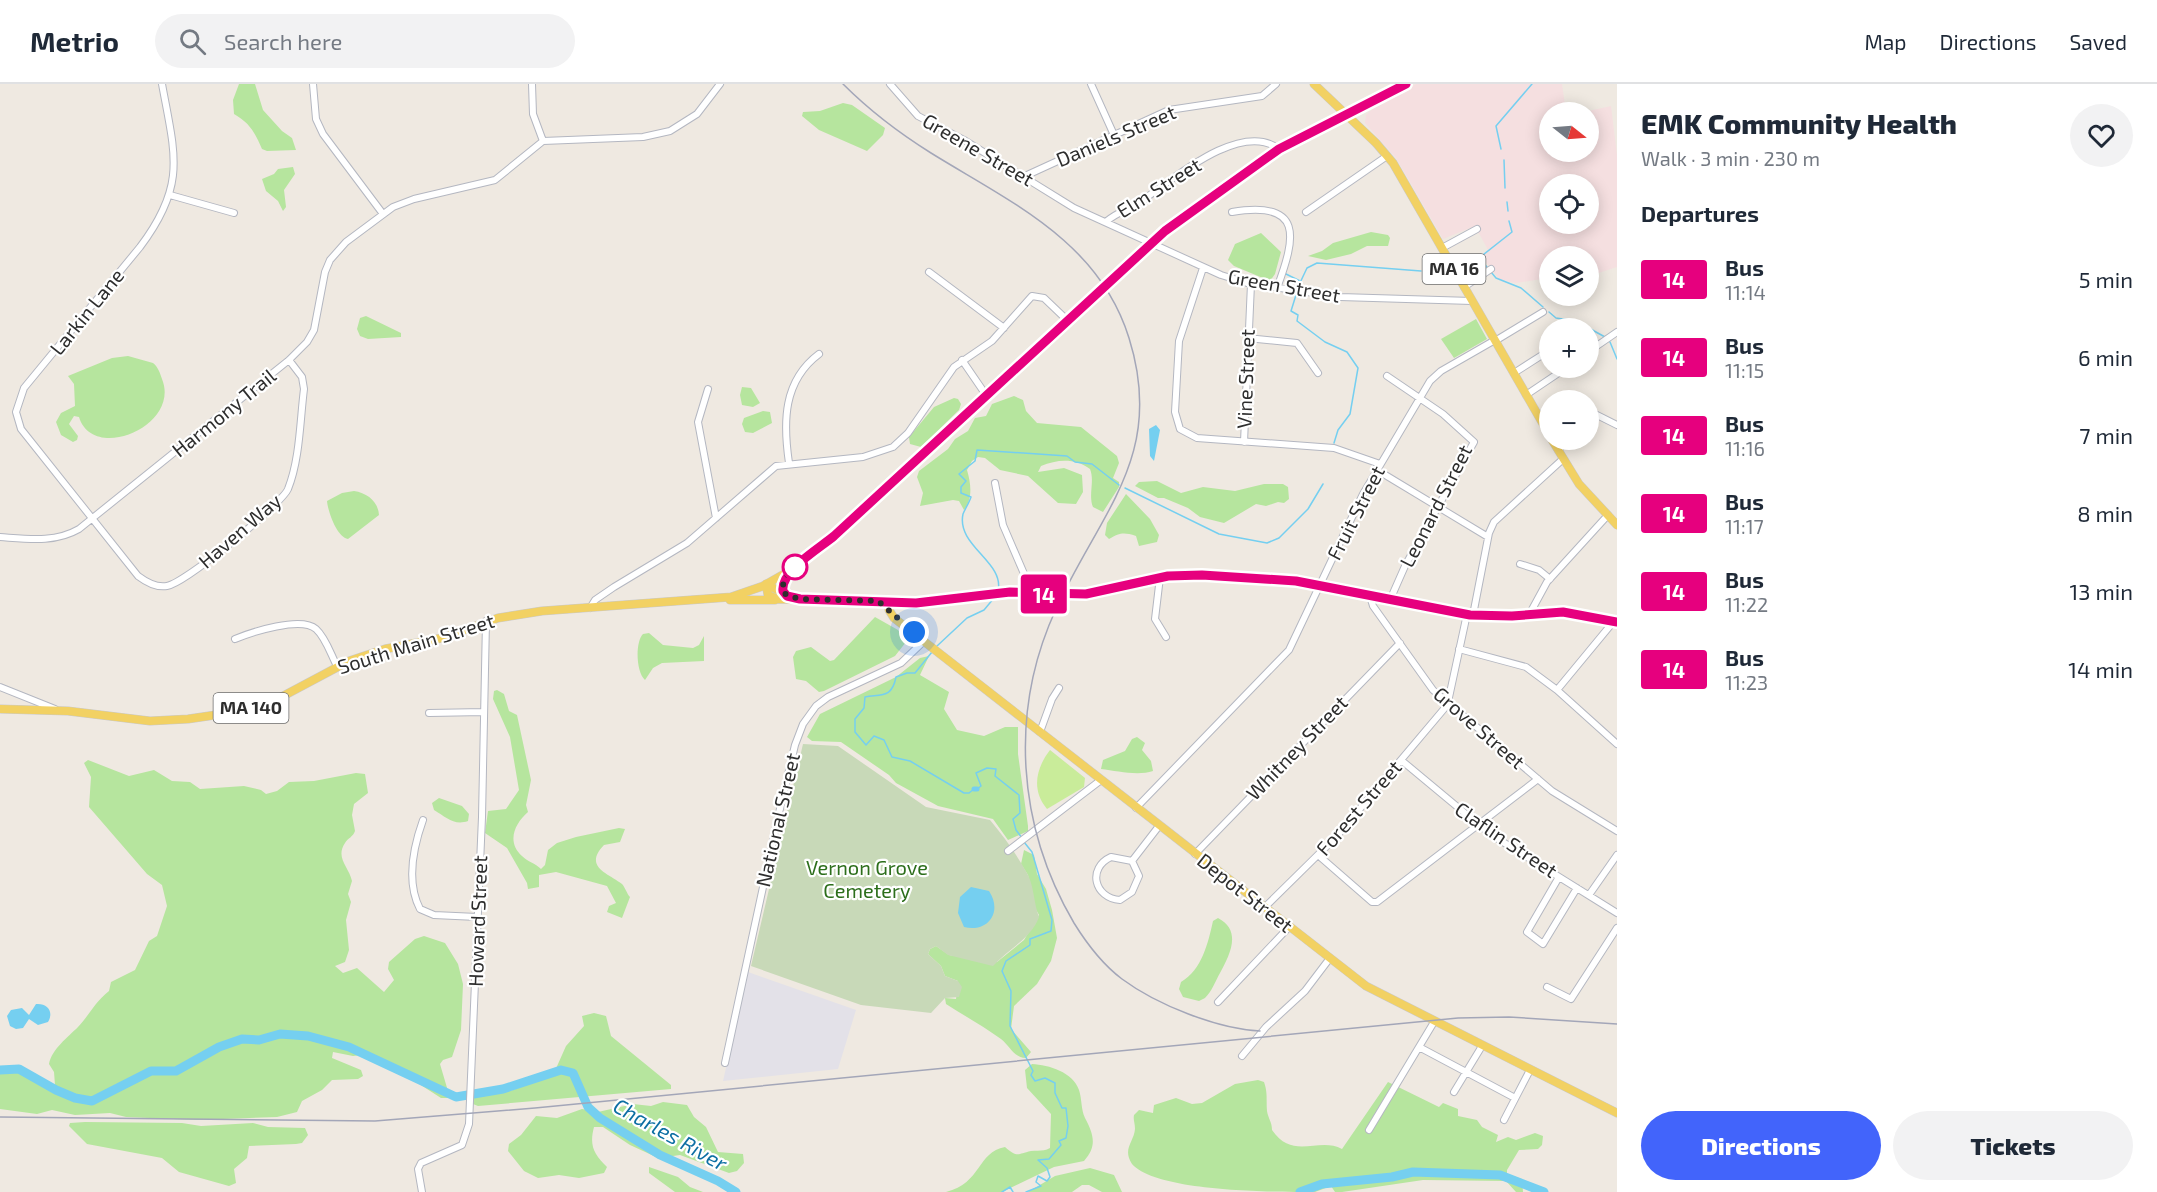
<!DOCTYPE html>
<html lang="en">
<head>
<meta charset="utf-8">
<style>
	body { margin:0; font-family:"Exo 2",sans-serif; background:#f2f2f3; color:#1f2937; height:100vh; display:flex; flex-direction:column; font-size:22px; white-space:nowrap }
	* { box-sizing:border-box; margin:0 }
	p { font-size:20px; color:#747a83 }
	.icon { flex:none; width:33px; height:33px; fill:none; stroke:currentColor; stroke-width:2; stroke-linecap:round; stroke-linejoin:round }
	.map { position:relative; flex:1; overflow:hidden }
	.drawer { display:flex; flex-direction:column; background:#fff; width:540px }
	.drawer>* { flex:none }
	.badge { padding:0 12px; border-radius:4px; font-size:21px; line-height:39px }
	.needle { width:39px; rotate:107deg }
	.tools { position:absolute; left:1539px; top:18px; display:grid; gap:12px }
	.tools a { display:grid; place-items:center; width:60px; height:60px; border-radius:50%; background:#fff; box-shadow:0 3px 15px #0003; font-size:30px }
	.you { position:absolute; width:30px; height:30px; margin:-15px; border:4px solid #fff; border-radius:50%; background:#1a73e8; box-shadow:0 0 0 9px #1a73e833 }
	.map>.badge { position:absolute; translate:-50% -50%; box-shadow:0 0 0 3px #fff }
	h2 { padding:0 24px; font-size:22px; line-height:54px }
	.round { display:grid; place-items:center; flex:none; width:63px; height:63px; border-radius:32px; background:#f2f2f3 }
	.summary { display:flex; align-items:center; justify-content:space-between; height:102px; padding:0 24px }
	h1 { font-size:28px; font-weight:800; line-height:45px }
	.action { display:flex; gap:12px; margin-top:auto; padding:12px 24px }
	.action a { flex:1; height:69px; border-radius:36px; background:#4264fb; color:#fff; font-size:24px; font-weight:800; line-height:69px; text-align:center }
	.action a+a { background:#f2f2f3; color:#1f2937 }
	ul { padding:0; list-style:none }
	li { display:flex; align-items:center; gap:18px; height:78px; padding:0 24px }
	li div { flex:1 }
	li b { display:block; font-size:22px }
	li em { font-style:normal }
	li .badge { min-width:66px; font-weight:700; text-align:center }
	header { display:flex; align-items:center; gap:36px; box-sizing:border-box; height:84px; padding:0 30px; background:#fff; border-bottom:2px solid #e0e1e3 }
	header strong { font-size:28px }
	nav { display:flex; gap:33px; margin-inline-start:auto; font-size:21px }
	.search { width:420px; height:54px; background:#f2f2f3; display:flex; align-items:center; gap:15px; box-sizing:border-box; padding:0 21px; border-radius:33px; color:#747a83; font-size:22px }
	main { display:flex; flex:1; min-height:0 }
	.map>svg:first-child { display:block }
	.industrial { fill:#e3e1e8 }
	.medical { fill:#f5dfe0; fill-rule:evenodd }
	.green { fill:#b6e59e }
	.cemetery { fill:#c8d9b8 }
	.pitch { fill:#c9ec9a }
	.water { fill:#75cff0 }
	.lines { fill:none; stroke-linecap:round; stroke-linejoin:round }
	.stream { stroke:#75cff0; stroke-width:1.5 }
	.canal { stroke:#75cff0; stroke-width:5 }
	.river { stroke:#75cff0; stroke-width:9 }
	.minor-casing { stroke:#b4b7c1; stroke-width:8 }
	.major-casing { stroke:#c9c9c9; stroke-width:9 }
	.minor { stroke:#fff; stroke-width:6 }
	.major { stroke:#f2d163; stroke-width:8 }
	.rail { stroke:#a3a6b8; stroke-width:1.5 }
	.line-casing { stroke:#fff; stroke-width:14 }
	.line { stroke:#e6007e; stroke-width:9 }
	.walk { stroke:#2e2e2e; stroke-width:6; stroke-dasharray:0 10.8 }
	.stop-dot { fill:#fff; stroke:#e6007e; stroke-width:3 }
	.labels { text-anchor:middle; stroke-width:4.5; stroke-linejoin:round; paint-order:stroke }
	.shield { fill:#fff; stroke:#6d6d6d; stroke-width:1.5 }
	.shield-label { font-size:18px; font-weight:bold; fill:#2e2e2e }
	.street-label { font-size:20px; fill:#2e2e2e; stroke:#fff }
	.park-label { font-size:20px; fill:#2c6e1b; stroke:#fff }
	.water-label { font-size:21px; font-style:italic; fill:#0d6fa3; stroke:#fff }
</style>
</head>
<body>
<header>
<strong>Metrio</strong>
<div class="search"><svg class="icon" aria-label="search" viewBox="0 0 24 24"><circle cx="10" cy="10" r="6"/><path d="M15 15l6 6"/></svg>Search here</div>
<nav><a>Map</a><a>Directions</a><a>Saved</a></nav>
</header>
<main>
<div class="map">
<svg width="1617" height="1108" viewBox="0 0 1617 1108">
	<rect width="100%" height="100%" fill="#efe9e1"/>
	<path class="industrial" d="M748,888l108,38 -18,59 -115,12z"/>
	<path class="medical" d="M1416,0h146l4,28h-16v40h38v-40h-4l27,-6 6,49v112l-28,9 -1,-20h-38l-1,22 -34,5 -16,-4 -18,-23 7,-6 -13,-24 -32,13 -47,-81 -31,-35 1,-8 4,-4zM1550,100h38v40h-38z"/>
	<path class="green" d="M239,0h16l8,26 19,21 10,7 4,12 -29,1 -5,-2c-7,-16 -12,-26 -28,-35l-1,-14z
		M843,19l9,2 33,23 -2,7 -16,16 -48,-21 -17,-14 1,-4 17,-1z
		M293,83l2,7 -11,16 2,17 -3,4 -5,-10 -12,-10 -4,-12 12,-5 4,-5z
		M1371,148l17,3 2,3 -2,8h-21l-16,8 -25,6 -18,-4 14,-5 11,-8z
		M1261,149l20,19 -6,22 -5,7 -36,-15 -6,-6 7,-16z
		M366,232l35,17v4l-33,2 -8,-3 -3,-7 3,-11z
		M1476,235l11,20 -33,19 -13,-19z
		M128,272l25,7c5,4 7,10 9,16 19,47 -69,84 -83,38l-5,-1 -5,8 9,12 -1,4 -4,2 -12,-7 -5,-13 5,-9 14,-7 -1,-22 -6,-8 44,-18z
		M742,303l9,1 9,15 -7,4 -11,-2 -2,-10z
		M1014,312l9,4 3,11 11,12 44,4 36,29 2,7 -6,15 6,4v5l-16,25 -10,-5c-5,-12 2,-26 -3,-38 -15,-11 -32,-10 -49,-3l-3,6 26,-4 18,7 1,17 -7,12 -18,-1 -30,-27 -28,-6 -15,-12 -7,-1 -6,4 -5,9c4,14 6,28 -3,40l-5,-9 -6,-1 -33,6 3,-13 -6,-16 2,-6 29,-22 7,-10 13,-8 7,-13 11,-2 6,-12z
		M954,314l4,1 3,5 -2,6 -38,37 -11,-3 -1,-7 25,-30z
		M763,327l7,1 2,11 -19,10 -8,-1 -3,-8 2,-6z
		M1157,397l24,12 22,-6 32,4 29,-7h19l5,3 1,12 -5,4 -6,-1 -12,4 -10,-2 -32,19 -24,-6 -12,-9 -24,-10h-6l-23,-12 4,-4z
		M354,407c13,2 24,10 25,24l-31,24c-11,-2 -20,-27 -21,-38l15,-8z
		M1126,410l24,25 9,16 -2,7 -18,4 -3,-10c-13,-4 -16,-3 -27,3l-4,-4 2,-12z
		M875,533l23,13 8,12 -11,14 -71,35 -5,1 -13,-11 -10,-2 -3,-22 3,-6 15,-4 19,14 4,-1z
		M649,549l14,12 30,3 6,-3 5,-9v25l-42,2 -9,5 -8,12c-9,-8 -10,-38 -2,-46z
		M929,572l-9,19 29,17 -5,17 13,21 27,6 21,-9h13v27l10,72v5l-20,9 -15,-21 -55,-13 -42,-23 -7,-8 -48,-33 -29,-1 -5,-4 13,-23 76,-37 24,-19z
		M497,606l7,4 5,17 8,4 14,65 -5,25 2,7c-13,11 -22,30 -6,44 6,6 13,7 19,13l4,-4 3,-15 9,-7 19,-6 43,-9 6,1 -5,13 -16,3c-21,22 4,28 18,39 3,3 5,10 8,13l-8,21 -15,-6 2,-6 7,-3 -9,-17 -51,-14 -17,3v12l-11,2 -1,-6 -20,-35 -22,-15 3,-22 18,-2 13,-19 -9,-53 -17,-38 1,-8z
		M1137,653l8,6 -3,7 9,11 2,10c-15,5 -36,0 -52,-2l2,-9 22,-9 7,-12z
		M88,676l41,16 25,-6 18,11 18,1 10,7 44,-3 17,4 5,4 11,-3 12,-9 25,-1 42,-8 9,1 3,19 -14,11 -2,11 3,16c-2,6 -7,7 -10,12 -10,15 4,24 7,38l-4,13 3,8 -5,18 3,30 -4,12 -10,4 8,7 14,-5 27,24 10,-12 -6,-11 1,-7 26,-23 9,-3 21,7 13,21 5,20 -2,46 -9,27 -9,3 -3,4 10,34h-9l-28,-18 -52,-25 -8,1 -20,-4 -1,6 29,12 2,6 -5,3 -26,1 -10,10 -20,11 -5,11 -20,5 -80,3 -71,-3 -16,-4 -35,2 -23,-5 -15,4 -37,-5v-37c22,-5 35,10 55,13l-1,-13 -5,-8c3,-15 19,-27 29,-37 12,-13 17,-25 31,-36l2,-9 24,-12 14,-29 8,-5 10,-30 -5,-21 -15,-11 -58,-67 2,-30 -7,-14z
		M439,714l23,8 7,8 -1,7c-14,5 -22,-4 -34,-11l-2,-7z
		M1024,766l10,5 3,19 9,15 6,21 5,28 -6,23 -14,23 -23,22 -3,23 20,23 -5,6c-13,-1 -15,-11 -25,-19 -18,-13 -38,-24 -55,-35l-1,-6 11,1 2,-18 -13,-5 -4,-10 -13,-12 2,-5 6,-3 13,9 48,7 27,-22 15,-25 -5,-9 -6,-31 -7,-11z
		M1218,834c25,13 11,38 2,55 -5,9 -8,18 -15,25l-6,3 -16,-4 -4,-8 2,-7c21,-12 27,-39 32,-61z
		M594,929l12,3 5,20 60,49v4l-193,17 -5,-2 1,-6 39,-8 41,-17 12,-27 18,-20 -2,-10z
		M1032,980c17,1 41,8 47,26 3,9 2,20 6,28 8,15 13,28 -1,43l-30,6 -52,25h-56c36,-9 31,-40 59,-45 13,11 12,7 26,4 7,-1 13,1 19,-3l1,-34 -24,-26 -2,-18z
		M1258,996l6,2c4,11 2,19 3,29 1,7 5,11 5,19 21,31 47,6 70,19l46,-67 51,25 4,-4 15,6v7l19,4 5,7 16,8 -2,7 12,-5 8,3 19,-7 8,3 -1,9 -4,4 -19,1 -12,20v4l15,5 1,13h-7l-10,-11 -83,-1 -81,12h-7l-4,-6 -16,6c-43,0 -158,0 -183,-28 -10,-15 2,-22 3,-35 0,-6 -2,-9 -1,-14l5,-5 14,3 1,-8 22,-7 16,6 10,-1 33,-19z
		M663,1018l24,3 7,12 12,10 12,25 25,2 1,9 -7,8 -8,2 -49,-18 -7,1 -6,6 -37,-17 -27,-18h-9c-5,19 0,27 13,40l-3,6 -25,5 -20,-3 -21,3 -14,-7 -16,-20 1,-7 12,-9 15,-19 21,2 25,-9 16,3 35,-8 18,2z
		M85,1038l97,1 19,3 52,-3 15,4 37,1 3,7 -6,8 -6,1 -47,2 -2,12 -13,11 2,14 -7,3 -50,-14 -17,-14 -75,-14 -18,-18 1,-3z
		M649,1083l29,10 12,10 13,5h-28l-26,-19z
		M1090,1084l24,7 8,17h-20l-13,-7h-7l-10,7h-44l27,-16z"/>
	<path class="cemetery" d="M803,660l35,2 88,61 64,13c15,18 27,35 38,55 6,12 6,29 11,42 -8,22 -31,32 -46,49l-45,-11 -12,-9 -6,3 -2,5 13,12 4,10 13,5 4,6 -3,10 -14,1 -14,15 -70,-8 -110,-39z"/>
	<path class="pitch" d="M1050,666l35,28 -1,9 -37,22c-16,-19 -11,-41 3,-59z"/>
	<path class="water" d="M1156,341l4,5 -6,31 -4,-5 -1,-27z
		M971,803l18,4c14,21 -1,42 -25,36l-6,-14 2,-16z
		M36,920c12,-1 18,8 12,18l-10,3 -9,-6 -6,9 -7,1 -6,-3 -3,-10 4,-6 11,-2 7,7z"/>
	<g class="lines">
		<path class="stream" d="M1501,65l-5,-23 36,-42
			M1504,76l1,28
			M1507,118l1,9
			M1474,178l38,-30 -3,-11
			M1459,184c10,-4 20,-11 28,-1
			M1491,188l5,6 25,10 22,19
			M1286,190l14,7
			M1298,203l9,-19 10,-5 104,8
			M1296,211l-5,16 7,4 -1,6 28,21 22,10 11,16 -8,46 -12,16 -4,13
			M1549,228l7,6 20,3 29,16
			M1610,258l7,17
			M1125,404l94,46 48,9 12,-5 29,-29 15,-25
			M998,507c7,-29 -42,-45 -35,-77 2,-5 6,-11 8,-17l-10,-4v-6l5,-6 -7,-7 16,-13 2,-11 90,6 8,6 17,2 27,21
			M937,562l30,-28 17,-8 10,-12
			M932,568l-17,21h-8l-11,4c-4,21 -14,17 -31,20l-1,11 -9,11v13l11,13 8,-9 10,4 8,17 18,4 54,32h5l5,-4
			M977,705l4,-3 -5,-13 11,-5 9,1 -1,7 24,19 1,18 -7,6 3,11 6,8
			M1024,758l8,10 20,68 -1,11 -21,8v6l-24,16 -4,10 9,20 -1,35 23,45 -2,4 4,6 10,-3 10,5v10l7,15h4l2,18 -2,12 -7,3 2,4 -12,14 -11,1 9,8 3,9 -3,4 -9,-5 -2,6 5,4 -15,6
			M1002,1108l8,-5 3,5"/>
		<path class="canal" d="M974,705h3"/>
		<path class="river" d="M0,986l19,-1 37,21 19,8 17,3 59,-30h25l43,-24 23,-8 17,1 21,-6 28,2 41,11 107,50 47,-8 58,-19 12,3 15,34 12,11 60,37 58,26 18,11
			M1300,1108l22,-8 70,-7 21,-5 87,3 44,17"/>
		<g class="minor-casing">
			<path id="minor" d="M162,0c13,71 25,101 -22,163l-116,141 -8,24 5,17 117,147c8,6 18,12 29,10 18,-3 114,-81 121,-97 12,-30 12,-69 16,-100l-2,-12 -13,-17
				M313,0l3,35 7,15 60,80
				M532,0l1,30 10,27
				M890,0l28,32 46,24 110,68 147,67 26,8 93,14 132,4
				M1091,0l23,51
				M1025,92l144,-66 93,-14 14,-12
				M170,111l64,18
				M1232,128c72,-12 64,25 45,76
				M1306,128l81,-56
				M1107,137c10,-9 25,-13 36,-21 30,-21 98,-80 136,-51
				M1442,164l35,-19
				M1203,184l-24,73 -4,71 5,17 17,9 137,10 46,16
				M929,188l75,56
				M1464,203l27,-18
				M1247,254l50,5 21,30
				M1495,257l48,-29
				M1588,268l29,-20
				M962,276l24,35
				M1514,289l36,-23
				M1387,292l56,38 31,28 -69,124 -15,34
				M708,305l-10,33 18,96
				M1526,311l40,-27
				M1588,334l5,-5 24,12
				M1244,358l7,-158
				M1558,366l10,-10
				M789,379c-6,-41 -6,-82 30,-109
				M1377,386l111,67
				M995,399l8,42 25,58v10
				M0,453c28,2 55,6 79,-8l210,-169 18,-18 7,-12 11,-58 5,-12 16,-18 47,-35 21,-8 81,-19 48,-39 100,-4 27,-6 27,-17 23,-30
				M1520,480l19,6 11,9
				M1160,493l-5,42 11,18
				M1370,512l3,10 60,84 119,101 65,40
				M590,524l5,-8 19,-13 73,-44 89,-77 87,-9 30,-10 15,-14 46,-66 38,-26 40,-45 12,2 23,22
				M1473,531l16,-82 5,-11 69,-63
				M1529,531l18,-33 61,-67
				M235,555c17,-7 66,-23 81,-10 10,9 15,26 21,37
				M1459,565l67,18 31,23 60,54
				M0,603l55,22
				M1557,606l57,-69
				M1448,618l19,-88
				M429,629l55,-1
				M1040,648l12,-33 7,-11
				M1401,676l89,74 127,79
				M1136,724l153,-158 74,-156 67,-113 11,-10 54,-31
				M423,736c-10,28 -17,62 -3,89l14,6 43,2
				M1008,767l93,-71
				M1195,770l205,-211
				M1318,771l54,47h5l161,-123
				M1132,777l7,15 -7,16 -12,8c-26,-2 -33,-32 -9,-43l21,4 27,-35
				M1559,793l-32,55 16,12 34,-56
				M1589,811l28,-40
				M1264,824l72,-71 113,-134
				M1547,903l24,12 46,-71
				M1218,918l71,-75
				M1419,963l96,51
				M1242,972l24,-29 39,-36 25,-33
				M725,979l54,-250 16,-68 8,-21 13,-18 12,-9 73,-34 23,-22
				M1454,1008l28,-46
				M1504,1036l26,-50
				M1369,1046l65,-108
				M422,1108l-4,-23 3,-6 41,-18 7,-21 13,-307 4,-196"/>
		</g>
		<g class="major-casing">
			<path id="major" d="M1314,0l62,59 17,20 157,273
				M1552,356l27,44 38,41
				M766,500l2,11 9,4 139,4 89,-10 81,1 82,-18 34,-1 94,6 174,34 42,1 51,-3 54,9
				M766,500l25,13
				M730,516h45
				M890,518l-1,8 5,8 472,368 251,127
				M0,625l68,2 82,10 38,-2 41,-6 41,-10 79,-42 36,-12 57,-11 56,-20 44,-7 189,-14 32,-11 23,-13 48,-37 331,-305 118,-84 123,-63"/>
		</g>
		<use href="#minor" class="minor"/>
		<use href="#major" class="major"/>
		<path class="rail" d="M843,0c26,26 56,49 88,69 79,49 168,88 198,185 37,118 -29,174 -73,271 -47,102 -39,217 18,314 13,21 28,41 48,56 35,26 96,50 138,52
			M0,1033l375,4 160,-13 923,-90 51,-1 108,7"/>
	</g>
	<g class="lines">
		<g class="line-casing">
			<path id="line" d="M1406,0l-127,65 -114,82 -331,305c-14,12 -54,35 -51,55l4,5 13,3 116,4 94,-11 76,2 82,-18 34,-1 94,6 174,34 42,1 51,-4 54,10"/>
		</g>
		<use href="#line" class="line"/>
		<path class="walk" d="M795,483l-9,9 -4,12 4,7 14,4 78,2 36,31"/>
	</g>
	<circle class="stop-dot" cx="795" cy="483" r="12"/>
	<g class="labels">
		<g class="shield">
			<rect x="1422.5" y="170" width="63" height="30" rx="4.5"/>
			<rect x="213.5" y="609" width="75" height="30" rx="4.5"/>
		</g>
		<g class="shield-label">
			<text x="1454" y="191">MA 16</text>
			<text x="251" y="630">MA 140</text>
		</g>
		<g class="street-label">
			<text transform="translate(1116 52) rotate(-23)" y="7">Daniels Street</text>
			<text transform="translate(978 66) rotate(30)" y="7">Greene Street</text>
			<text transform="translate(1159 104) rotate(-32)" y="7">Elm Street</text>
			<text transform="translate(1284 202) rotate(10)" y="7">Green Street</text>
			<text transform="translate(87 228) rotate(-51)" y="7">Larkin Lane</text>
			<text transform="translate(1246 295) rotate(-88)" y="7">Vine Street</text>
			<text transform="translate(224 329) rotate(-39)" y="7">Harmony Trail</text>
			<text transform="translate(1436 422) rotate(-63)" y="7">Leonard Street</text>
			<text transform="translate(1356 429) rotate(-63)" y="7">Fruit Street</text>
			<text transform="translate(240 447) rotate(-41)" y="7">Haven Way</text>
			<text transform="translate(416 560) rotate(-17)" y="7">South Main Street</text>
			<text transform="translate(1479 644) rotate(41)" y="7">Grove Street</text>
			<text transform="translate(1297 664) rotate(-46)" y="7">Whitney Street</text>
			<text transform="translate(1359 724) rotate(-49)" y="7">Forest Street</text>
			<text transform="translate(778 736) rotate(-77)" y="7">National Street</text>
			<text transform="translate(1506 756) rotate(34)" y="7">Claflin Street</text>
			<text transform="translate(1245 809) rotate(38)" y="7">Depot Street</text>
			<text transform="translate(478 837) rotate(-88)" y="7">Howard Street</text>
		</g>
		<g class="park-label">
			<text x="867" y="791">Vernon Grove<tspan x="867" dy="23">Cemetery</tspan></text>
		</g>
		<g class="water-label">
			<text transform="translate(670 1051) rotate(29)" y="7">Charles River</text>
		</g>
	</g>
</svg>
<div class="tools">
<a><svg class="needle" viewBox="-14 -14 28 28"><path d="M0-13l5 13h-10z" fill="#e53935"/><path d="M0 13l5-13h-10z" fill="#747a83"/></svg></a>
<a><svg class="icon" aria-label="locate" viewBox="0 0 24 24"><circle cx="12" cy="12" r="6"/><path d="M12 2v4M12 18v4M2 12h4M18 12h4"/></svg></a>
<a><svg class="icon" aria-label="layers" viewBox="0 0 24 24"><path d="M12 4l9 5-9 5-9-5zM3 14l9 5 9-5"/></svg></a>
<a>+</a>
<a>−</a>
</div>
<div class="you" style="left:914px;top:548px"></div>
<b class="badge" style="left:1044px;top:510px;background:#e6007e;color:#fff">14</b>
</div>
<section class="drawer">
<div class="summary"><div><h1>EMK Community Health</h1><p>Walk · 3 min · 230 m</p></div><a class="round"><svg class="icon" aria-label="heart" viewBox="0 0 24 24"><path d="M12 20l-8-8c-3-5 5-10 8-4 3-6 11-1 8 4z"/></svg></a></div>
<h2>Departures</h2>
<ul>
<li><span class="badge" style="background:#e6007e;color:#fff">14</span><div><b>Bus</b><p>11:14</p></div><em>5 min</em></li>
<li><span class="badge" style="background:#e6007e;color:#fff">14</span><div><b>Bus</b><p>11:15</p></div><em>6 min</em></li>
<li><span class="badge" style="background:#e6007e;color:#fff">14</span><div><b>Bus</b><p>11:16</p></div><em>7 min</em></li>
<li><span class="badge" style="background:#e6007e;color:#fff">14</span><div><b>Bus</b><p>11:17</p></div><em>8 min</em></li>
<li><span class="badge" style="background:#e6007e;color:#fff">14</span><div><b>Bus</b><p>11:22</p></div><em>13 min</em></li>
<li><span class="badge" style="background:#e6007e;color:#fff">14</span><div><b>Bus</b><p>11:23</p></div><em>14 min</em></li>
</ul>
<div class="action"><a>Directions</a><a>Tickets</a></div>
</section>
</main>
</body>
</html>
